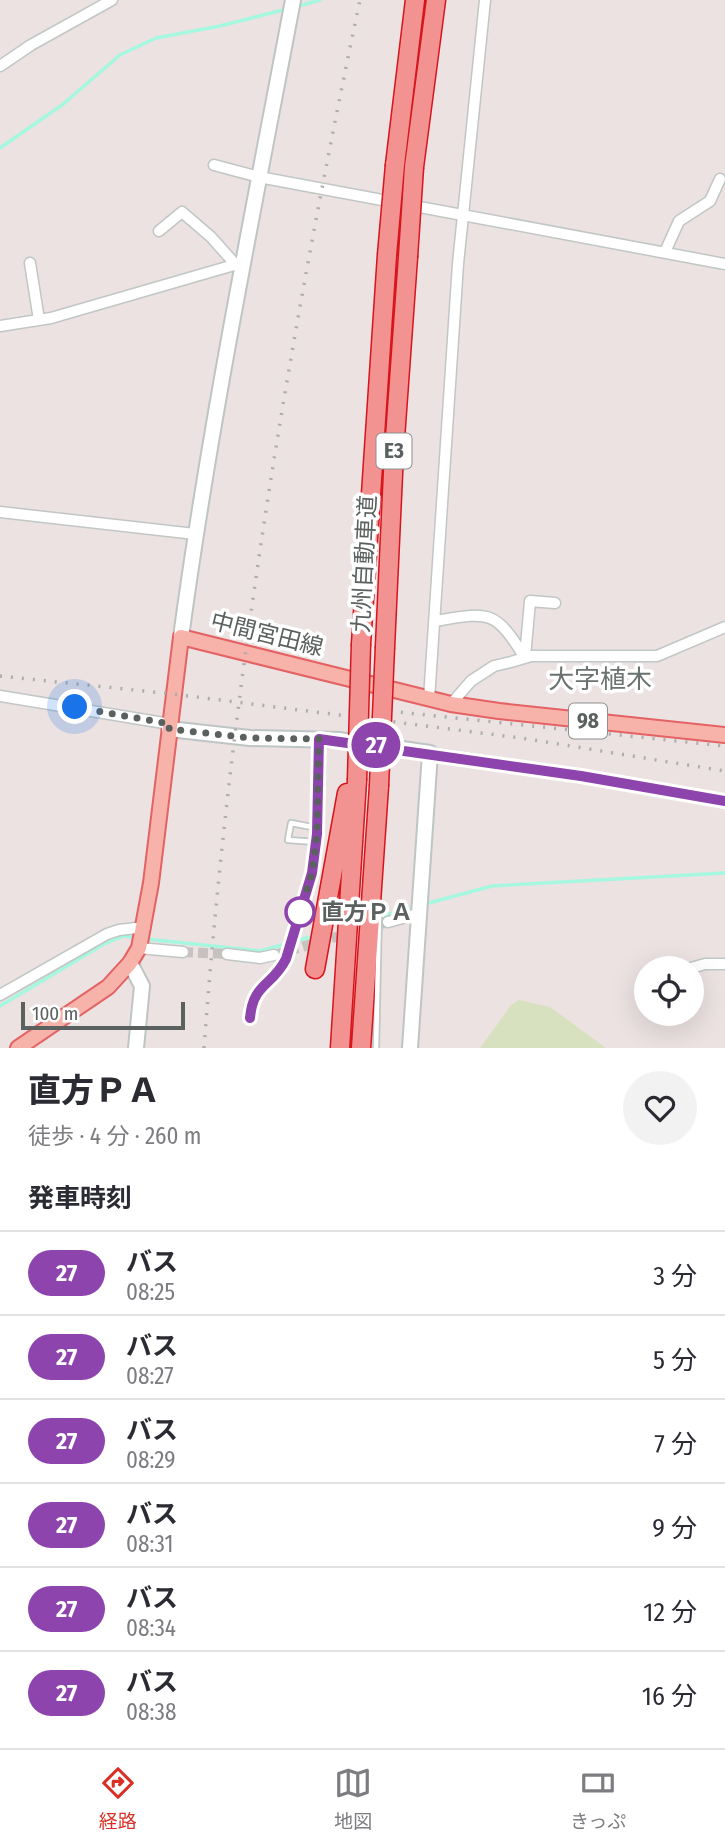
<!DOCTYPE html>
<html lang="ja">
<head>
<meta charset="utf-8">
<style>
	body { margin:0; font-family:"Fira Sans Condensed","Noto Sans JP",sans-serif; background:#f2f2f3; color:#2b2b33; height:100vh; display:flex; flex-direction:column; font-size:26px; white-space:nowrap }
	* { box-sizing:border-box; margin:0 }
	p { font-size:23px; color:#7c7c81 }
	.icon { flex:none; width:38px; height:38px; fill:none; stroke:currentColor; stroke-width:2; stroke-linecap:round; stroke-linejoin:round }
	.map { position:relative; height:1048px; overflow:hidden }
	.panel { display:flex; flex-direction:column; background:#fff; flex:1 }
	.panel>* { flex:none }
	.badge { padding:0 14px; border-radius:23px; font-size:24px; line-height:46px }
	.buttons { position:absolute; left:634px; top:956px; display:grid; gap:14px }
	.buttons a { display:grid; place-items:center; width:70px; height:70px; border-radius:50%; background:#fff; box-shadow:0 7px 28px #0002; font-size:35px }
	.scale { position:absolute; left:21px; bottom:18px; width:164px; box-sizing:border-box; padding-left:7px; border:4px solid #5a615f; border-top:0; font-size:19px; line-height:24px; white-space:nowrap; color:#5a615f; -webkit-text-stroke:5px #fff; paint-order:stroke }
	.you { position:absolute; width:35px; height:35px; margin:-18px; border:5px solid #fff; border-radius:50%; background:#1a73e8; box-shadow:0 0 0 10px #1a73e833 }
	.map>.badge { position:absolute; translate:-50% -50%; box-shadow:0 0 0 4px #fff }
	h2 { padding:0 28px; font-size:26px; line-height:63px }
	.round { display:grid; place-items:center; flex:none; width:74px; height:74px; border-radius:37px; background:#f2f2f3 }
	.head { display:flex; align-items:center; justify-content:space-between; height:119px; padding:0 28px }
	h1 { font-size:33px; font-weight:800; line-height:52px }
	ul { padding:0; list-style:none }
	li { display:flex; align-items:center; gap:21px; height:84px; padding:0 28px; border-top:2px solid #e1e1e2 }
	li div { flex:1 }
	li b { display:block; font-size:26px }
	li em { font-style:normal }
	li .badge { min-width:77px; font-weight:700; text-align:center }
	.tabs { display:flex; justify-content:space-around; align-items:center; height:98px; border-top:2px solid #e1e1e2; background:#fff; font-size:19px; color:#7c7c81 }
	.tabs a { display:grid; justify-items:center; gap:4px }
	.tabs .on { color:#d93025 }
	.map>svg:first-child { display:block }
	.green { fill:#d8e1bf }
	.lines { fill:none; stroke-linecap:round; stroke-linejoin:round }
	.stream { stroke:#a6f7df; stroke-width:3.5 }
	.street-tunnel { stroke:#c7c2c0; stroke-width:10; stroke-dasharray:10 5; stroke-linecap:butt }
	.lane-casing { stroke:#c0c7c5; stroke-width:8 }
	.street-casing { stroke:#c0c7c5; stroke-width:13 }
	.secondary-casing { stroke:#bec5c5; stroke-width:18 }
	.primary-casing { stroke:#e46263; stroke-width:18 }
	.highway-casing { stroke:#d8141c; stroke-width:21 }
	.lane { stroke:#fff; stroke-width:4.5 }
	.street { stroke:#fff; stroke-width:10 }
	.secondary { stroke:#fff; stroke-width:14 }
	.primary { stroke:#f7b3aa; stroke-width:14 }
	.highway { stroke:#f39391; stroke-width:18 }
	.rail { stroke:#acadad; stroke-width:3.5; stroke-dasharray:2 9; stroke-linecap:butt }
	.highway-bridge-casing { stroke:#d8141c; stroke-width:21; stroke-linecap:butt }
	.highway-bridge { stroke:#f39391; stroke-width:18 }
	.line-casing { stroke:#fff; stroke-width:16 }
	.line { stroke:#8e44ad; stroke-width:10 }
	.walk { stroke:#5a615f; stroke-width:7; stroke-dasharray:0 12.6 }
	.stop-dot { fill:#fff; stroke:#8e44ad; stroke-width:3.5 }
	.labels { text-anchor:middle; stroke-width:7; stroke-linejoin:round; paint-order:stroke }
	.shield { fill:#fff; stroke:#8c908f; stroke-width:2 }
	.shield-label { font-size:21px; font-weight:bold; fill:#5a615f }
	.street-label { font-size:23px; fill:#5a615f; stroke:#fff }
	.stop-label { font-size:23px; font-weight:bold; fill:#5a615f; stroke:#fff; text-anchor:start }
	.quarter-label { font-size:26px; fill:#6b7371; stroke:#fff }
</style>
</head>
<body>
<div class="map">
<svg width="725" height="1048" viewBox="0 0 725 1048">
	<rect width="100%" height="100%" fill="#ebe2e1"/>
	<path class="green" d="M519,1000l31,7 56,41h-126l32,-44z"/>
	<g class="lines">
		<path class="stream" d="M295,7l25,-7
			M0,148l62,-43 58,-50 36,-17 64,-12 67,-17
			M425,904l67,-18 233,-13
			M378,917l37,-10
			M146,939l114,12 54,-15
			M0,1006l104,-62 20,-8 14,2"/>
		<path class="street-tunnel" d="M183,952l44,2
			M274,955l114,-33"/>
		<g class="lane-casing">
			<path id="lane" d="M316,842l-28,-2 3,-17 26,5
				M250,1018c3,-35 22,-31 36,-59l26,-86 5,-39 2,-92
				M376,1048l3,-135"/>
		</g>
		<g class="street-casing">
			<path id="street" d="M0,66l31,-21 81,-45
				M214,165l45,12 466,87
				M159,231l23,-19 29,25 25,28
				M665,252l14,-31 31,-20 10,-22
				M30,263l9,57
				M0,326l51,-8 190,-55
				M0,512l195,22
				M435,621c54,-9 60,-12 90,37
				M525,657l5,-56 25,2
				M0,696l170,28
				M429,699l29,-435 27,-264
				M451,704l20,-23 23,-15 17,-4 20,-6h126l68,-29
				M430,753l151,23 144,25
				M388,922l33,-9
				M139,948l44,4
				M227,954l33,4 14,-3
				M691,968l14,-4h20
				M0,995l107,-61 12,-4 26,-3"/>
		</g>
		<g class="secondary-casing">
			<path id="secondary" d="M181,637c29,-214 72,-425 112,-637
				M169,729l81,9 89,2 91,13 -20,295
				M130,963l12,23 -6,62"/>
		</g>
		<g class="primary-casing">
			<path id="primary" d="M18,1048l90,-61 22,-24 9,-15 12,-65 30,-246 270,67 48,7 226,24"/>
		</g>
		<g class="highway-casing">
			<path id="highway" d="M395,165l20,-165
				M414,167l22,-167
				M361,644l26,-389
				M385,647l9,-195 14,-195
				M315,969l32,-176
				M340,1048l17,-268
				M361,1048l18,-262"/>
		</g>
		<use href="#lane" class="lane"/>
		<use href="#street" class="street"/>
		<use href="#secondary" class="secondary"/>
		<use href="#primary" class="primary"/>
		<use href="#highway" class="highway"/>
		<path class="rail" d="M0,676l173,18 348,44 204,33
			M379,710l346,36
			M204,1048c26,-353 83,-702 156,-1048"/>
		<g class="highway-bridge-casing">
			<path id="highway-bridge" d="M387,255l8,-90
				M408,257l6,-90
				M357,780l4,-136
				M379,786l6,-139"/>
		</g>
		<use href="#highway-bridge" class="highway-bridge"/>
	</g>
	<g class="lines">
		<g class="line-casing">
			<path id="line" d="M250,1018c3,-35 22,-31 36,-59l26,-86 5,-39 2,-95 262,37 144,25"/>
		</g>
		<use href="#line" class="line"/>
		<path class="walk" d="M75,707l95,17 -1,5 81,9 69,1 -2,95 -5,39 -13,43 1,-4"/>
	</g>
	<circle class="stop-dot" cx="300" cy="912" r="14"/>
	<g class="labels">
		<g class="shield">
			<rect x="376.5" y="433.5" width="35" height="35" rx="5"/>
			<rect x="569" y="703.5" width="38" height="35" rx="5"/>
		</g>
		<g class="shield-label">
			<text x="394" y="458">E3</text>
			<text x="588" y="728">98</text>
		</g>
		<g class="street-label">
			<text transform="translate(364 564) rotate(-87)" y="8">九州自動車道</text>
			<text transform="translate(267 634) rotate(14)" y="8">中間宮田線</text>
		</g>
		<g class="stop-label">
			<text x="321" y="920">直方ＰＡ</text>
		</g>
		<g class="quarter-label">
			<text x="600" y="688">大字植木</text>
		</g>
	</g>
</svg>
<div class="buttons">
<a><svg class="icon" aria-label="locate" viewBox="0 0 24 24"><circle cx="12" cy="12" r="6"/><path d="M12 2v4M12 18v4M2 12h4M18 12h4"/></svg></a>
</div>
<div class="scale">100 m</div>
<div class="you" style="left:75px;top:707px"></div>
<b class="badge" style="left:376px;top:745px;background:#8e44ad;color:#fff">27</b>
</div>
<section class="panel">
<div class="head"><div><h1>直方ＰＡ</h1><p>徒歩 · 4 分 · 260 m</p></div><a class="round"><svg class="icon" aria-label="heart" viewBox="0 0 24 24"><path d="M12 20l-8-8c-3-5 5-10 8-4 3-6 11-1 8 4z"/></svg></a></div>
<h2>発車時刻</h2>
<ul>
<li><span class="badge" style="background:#8e44ad;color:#fff">27</span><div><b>バス</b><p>08:25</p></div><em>3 分</em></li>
<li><span class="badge" style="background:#8e44ad;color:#fff">27</span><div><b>バス</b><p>08:27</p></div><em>5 分</em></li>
<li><span class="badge" style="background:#8e44ad;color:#fff">27</span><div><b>バス</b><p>08:29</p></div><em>7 分</em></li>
<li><span class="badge" style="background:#8e44ad;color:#fff">27</span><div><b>バス</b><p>08:31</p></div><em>9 分</em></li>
<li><span class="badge" style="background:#8e44ad;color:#fff">27</span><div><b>バス</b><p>08:34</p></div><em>12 分</em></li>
<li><span class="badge" style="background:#8e44ad;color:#fff">27</span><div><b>バス</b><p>08:38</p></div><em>16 分</em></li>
</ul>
</section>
<nav class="tabs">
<a class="on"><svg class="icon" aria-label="directions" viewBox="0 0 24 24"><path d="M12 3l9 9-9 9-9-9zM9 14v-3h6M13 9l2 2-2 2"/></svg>経路</a>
<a><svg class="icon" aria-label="map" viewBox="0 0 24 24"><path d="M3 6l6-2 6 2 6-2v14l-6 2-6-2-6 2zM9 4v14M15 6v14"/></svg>地図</a>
<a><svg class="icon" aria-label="tickets" viewBox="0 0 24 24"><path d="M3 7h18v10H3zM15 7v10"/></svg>きっぷ</a>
</nav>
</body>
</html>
